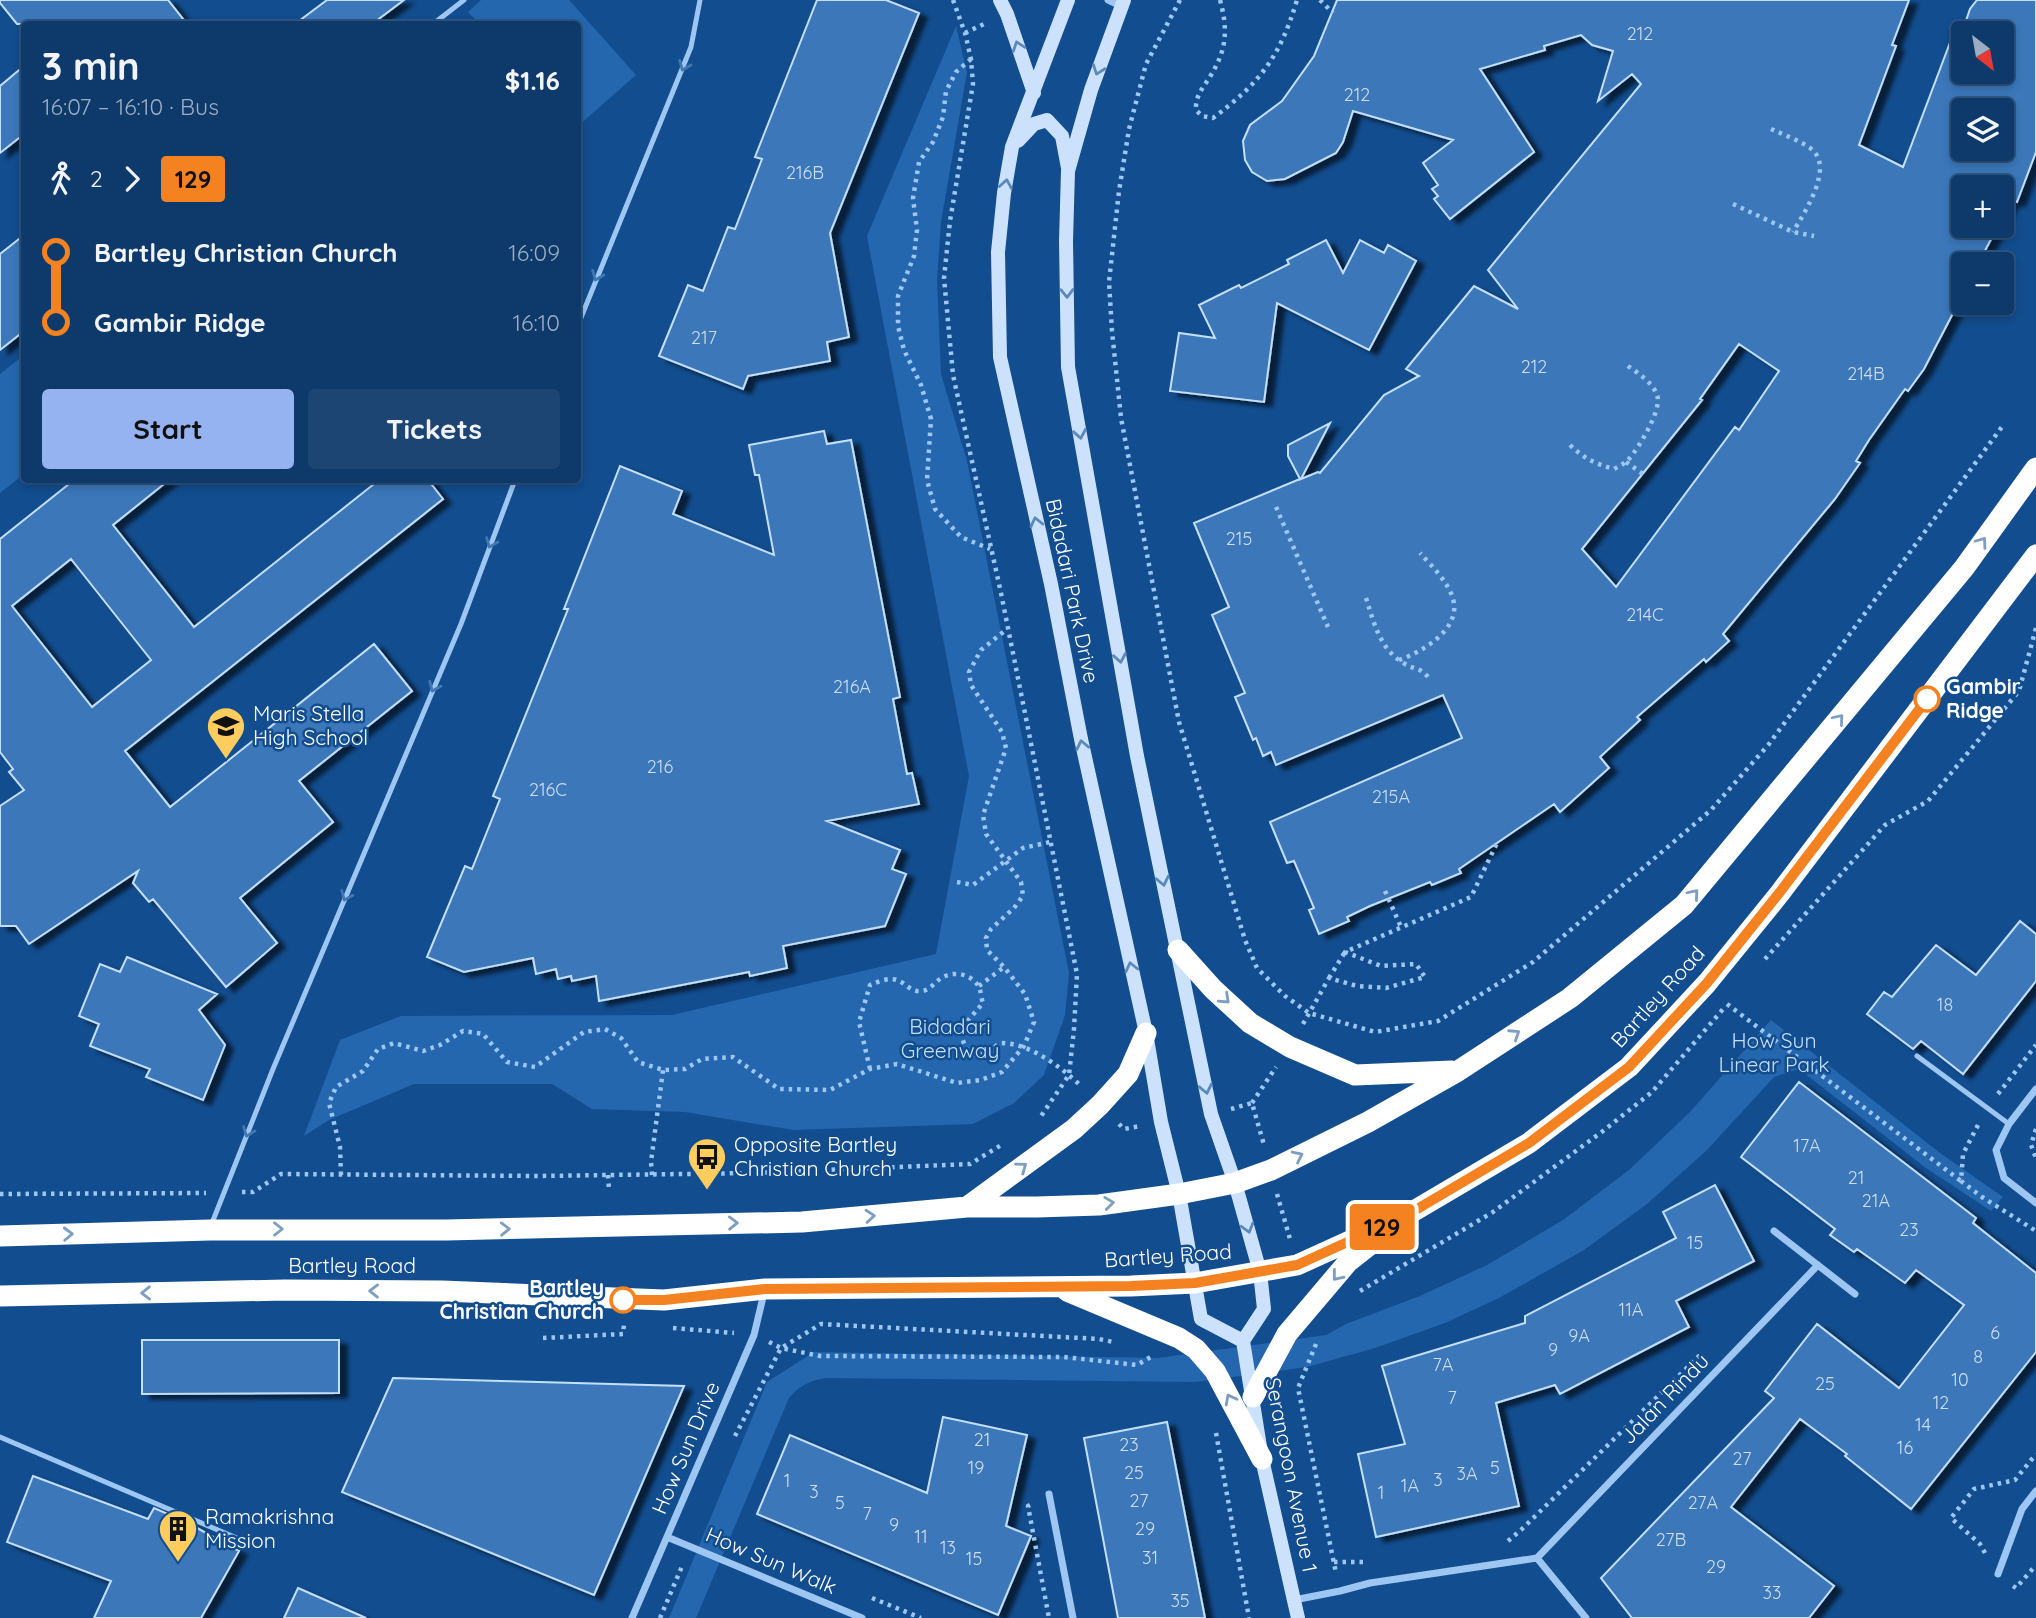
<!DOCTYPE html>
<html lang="en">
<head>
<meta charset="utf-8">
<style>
	body { margin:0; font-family:Quicksand,sans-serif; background:#1c4573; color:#f1f3f6; height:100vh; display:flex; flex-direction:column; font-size:26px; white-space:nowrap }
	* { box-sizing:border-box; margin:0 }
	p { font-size:23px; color:#9badc1 }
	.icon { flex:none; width:38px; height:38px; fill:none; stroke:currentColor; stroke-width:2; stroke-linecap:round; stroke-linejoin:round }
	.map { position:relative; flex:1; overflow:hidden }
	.details { position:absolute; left:21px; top:21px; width:560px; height:462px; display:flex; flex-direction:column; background:#0e3a6b; border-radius:7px; box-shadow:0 4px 10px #0003,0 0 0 2px #2e547e }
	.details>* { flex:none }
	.badge { padding:0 14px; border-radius:5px; font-size:24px; line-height:46px }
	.needle { width:46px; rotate:149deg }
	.controls { position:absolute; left:1951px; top:21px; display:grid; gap:14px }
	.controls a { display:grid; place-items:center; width:63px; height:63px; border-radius:7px; background:#0e3a6b; box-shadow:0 4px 10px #0003,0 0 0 2px #2e547e; font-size:35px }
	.map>.badge { position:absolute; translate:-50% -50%; box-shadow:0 0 0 4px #fff }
	.legs { display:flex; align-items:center; gap:10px; height:77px; padding:0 21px; font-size:23px }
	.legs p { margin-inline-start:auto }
	.head { display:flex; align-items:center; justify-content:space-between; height:119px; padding:0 21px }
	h1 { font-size:38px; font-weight:700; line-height:52px }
	.action { display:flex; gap:14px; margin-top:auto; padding:14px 21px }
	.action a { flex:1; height:80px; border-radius:7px; background:#95b2f1; color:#111; font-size:28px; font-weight:700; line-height:80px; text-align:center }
	.action a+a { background:#1c4573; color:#f1f3f6 }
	ul { padding:0 21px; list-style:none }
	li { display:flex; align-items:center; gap:24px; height:70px; font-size:26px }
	li i { display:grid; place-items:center; width:10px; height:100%; margin:0 9px; background:currentColor }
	li i::after { content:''; width:18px; height:18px; margin:-9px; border:5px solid; border-radius:50%; background:#0e3a6b }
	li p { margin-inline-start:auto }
	li:first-child i { background:linear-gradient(#0000 50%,currentColor 0) }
	li:last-child i { background:linear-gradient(currentColor 50%,#0000 0) }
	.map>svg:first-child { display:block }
	.green { fill:#2467af }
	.building { fill:#3b77b9; stroke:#c4dffd; stroke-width:2; fill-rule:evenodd; filter:url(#shadow) }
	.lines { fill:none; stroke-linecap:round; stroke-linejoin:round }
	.path { stroke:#9dc6f2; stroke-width:4.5; stroke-dasharray:3.5 5; stroke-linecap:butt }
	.lane { stroke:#9dc6f2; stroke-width:5 }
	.street { stroke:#9dc6f2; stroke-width:7 }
	.secondary { stroke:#cce2fc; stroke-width:14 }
	.highway { stroke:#fff; stroke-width:21 }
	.oneway { stroke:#5c89bb }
	.oneway2 { stroke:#4377b2 }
	.oneway3 { stroke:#7d9dc1 }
	.line-1-casing { stroke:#fff; stroke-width:16 }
	.line-1 { stroke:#f58220; stroke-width:10 }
	.stop-1-dot { fill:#fff; stroke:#f58220; stroke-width:3.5 }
	.labels { text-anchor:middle; stroke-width:5; stroke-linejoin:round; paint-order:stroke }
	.number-label { font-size:18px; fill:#ceddee }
	.street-label { font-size:21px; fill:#fff; stroke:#124d8f }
	.stop-label { font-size:21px; font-weight:bold; fill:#fff; stroke:#124d8f; text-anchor:start }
	.poi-label { font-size:21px; fill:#fff; stroke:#124d8f; text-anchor:start }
	.park-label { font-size:21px; fill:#c4dffd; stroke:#124d8f }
</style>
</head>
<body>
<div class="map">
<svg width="2036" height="1618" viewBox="0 0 2036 1618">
	<defs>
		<filter id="shadow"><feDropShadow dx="8" dy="4.5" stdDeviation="2" flood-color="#0009"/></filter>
	</defs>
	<rect width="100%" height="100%" fill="#124d8f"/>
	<path class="green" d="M481,0h88l67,75 -58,51v-102h-98l-12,-12z
		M956,26l11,46 -26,150 -4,58 4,94 26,87 102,512 -4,42 -21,60 -30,28 -41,21 -180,6 -108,-18 -93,-3 -40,-25h-138l-85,36 -25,16 36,-96 61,-24 271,-1 264,-61 33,-178 -102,-540z
		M24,355v119l-24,19v-119z
		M1771,1020l169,133 63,44 -12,14 -65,-43 -127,-99 -25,8 -67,73 -60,54 -63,46 -85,48 -54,25 -70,25 -68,19 -112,15 -368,-4c-17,2 -28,8 -38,20l-93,220h-27l98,-236 47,-30 344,6 168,-23 20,-11 74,-28 67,-31 76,-45 66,-50 61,-58z"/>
	<path class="building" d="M0,0h168l19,24h-170l-17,-21z
		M327,0h77l-32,24h-77z
		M817,0h69l33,13 -89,220 19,104 -22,5 3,19 -82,15 -5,13 -84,-33 29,-71 15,6 25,-64 7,2 27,-70 -7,-2z
		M1337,0h572l-17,45 4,1 -37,99 44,22 51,-135 7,3 9,-26 7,-9h59v152l-19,50 -6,-2 -9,18v-31h-38v39h34l-20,38h-14v28l-14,27 -26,50 -16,22 -3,-2 -36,51 -13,21 4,2 -25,36 -112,135 6,7 -23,21 -2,-3 -67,58 3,3 -40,37 9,11 -49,44 -6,-8 -95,65 2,4 -29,12 -2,-3 -60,24 -23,11 2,4 -30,13 -10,-24 5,-2 -20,-47 -7,2 -17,-41 192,-84 -19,-43 -167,70 -5,-13 -8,4 -7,-18 -3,2 -18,-43 10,-4 -33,-78 17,-8 -35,-84 106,-44 -12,-23v-11l42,-22 -29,56 17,-7 2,1 64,-78 35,-19 -13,-7 68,-83 44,23 -30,-39 153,-186 -9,-10 -34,27 15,-50 -21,-6 -11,-10 -37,11 1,4 -65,19 54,83 -84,67 -16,-20 4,-3 -6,-7 6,-4 -15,-22 30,-23 -100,-29 -10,31 -7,11 -51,26 -18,2 -15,-9 -7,-12 -2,-19 7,-16 32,-24 32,-45zM1964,33h38v39h-38zM1964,110h38v39h-38zM1739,344l40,27 -40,59 -4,-3 -119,160 -34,-38 120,-149 -2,-1z
		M24,66v68l-24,19v-67z
		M24,235v96l-24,19v-96z
		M1326,240l17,33 17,-33 24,13 4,-8 28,16 -47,89 -92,-47 -13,99 -94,-11 9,-58 36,5 -16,-33 40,-20 2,3 48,-24 -2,-4z
		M824,431l3,13 24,-4 49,257 -7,2 14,75 5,-1 7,31 -92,17 73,29 -8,19 14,5 -21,52 -102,20 4,22 -37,8 -1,-4 -150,29 -3,-25 -24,5 -1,-5 -13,3 -2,-10 -20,5 -3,-16 -69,14 -37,-15 38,-91 7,3 28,-70 -7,-3 75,-187h-4l56,-143 62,25 -9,23 101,41 -15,-80h-4l-6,-30z
		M74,480h95l-56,45 81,102 185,-147h49l15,19 -318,252 45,56 204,-163 38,47 -113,90 34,41 -93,76 37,45 -51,44 -73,-88 -4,3 -16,-19 5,-12 -109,73 -13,-18h-16v-120l24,-16 -15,-18 4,-3 -13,-17v-213zM71,559l80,101 -59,47 -80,-101z
		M2020,921l16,13v47l-73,93 -42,-33 -8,8 -46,-35 17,-22 8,5 44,-52 40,30z
		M127,957l90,37 -18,16 26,35 -22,55 -57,-23 4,-8 -60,-23 9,-22 -20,-8 21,-52 20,8z
		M1799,1082l177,136 -3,5 63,50v79l-125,157 -66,-53 2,-2 -47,-35 -69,88 103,79 -25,32h-177l-31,-40 173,-180 -9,-7 52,-67 82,64 65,-83 -48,-35 -11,13 -48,-34 -3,3 -24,-17 5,-6 -94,-72z
		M1715,1185l39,76 -78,40 13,26 -129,67 -5,-9 -59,18 23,103 -143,31 -18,-83 47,-10 -23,-78 143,-43v-7l151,-78 -13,-26z
		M142,1340h197v53l-197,1z
		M393,1378l291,8 -90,209 -252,-103z
		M943,1417l84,18 -21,91 25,10 -33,79 -241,-101 33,-79 137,58z
		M1167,1422l38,196h-87l-34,-180z
		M33,1476l115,43 6,-11 32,14 53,29 -38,67h-107l17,-37 -104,-39z
		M298,1588l68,30h-82z"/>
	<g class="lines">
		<path class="path" d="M953,0l12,33 6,26 2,25 -23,137 -6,57 9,97 48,218 76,381 -3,55 -5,46 -30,44
			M1180,0l-34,64 -17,65 -10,62 -10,91 3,49 9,87 58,304 66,218 12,28 28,28 24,17 66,19 63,-11 95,-59 178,-152 58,-66 235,-320
			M1220,0c8,29 7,49 -9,75 -7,12 -16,20 -15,35l6,6 11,2c47,-35 67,-61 84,-118
			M1320,0l13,13
			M965,33l21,-10
			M971,59l-15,13 -10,19 -3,26 -10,25 -14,20 -6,36 4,32 -3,26 -16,40v30l6,24 17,35 10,34 -4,61 8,29 26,28 29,12
			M1771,129c13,6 28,11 39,19 26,18 -6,65 -17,84
			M1733,204l60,28 21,4
			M1570,445c13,13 26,19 44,24 5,-3 10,-5 14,-9 10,-11 35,-51 29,-65 -5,-14 -21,-23 -32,-31
			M1626,462l17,12
			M1276,507l52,120
			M1366,598c8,25 14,52 39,66 10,6 15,3 23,13
			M1399,660c23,-8 63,-31 54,-61 -4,-16 -22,-34 -33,-46
			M957,882l16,3 50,-37 27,-6
			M1385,891l16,36
			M1765,959l120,-134 43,-24 91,-110 17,-63
			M1329,978l16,-26
			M979,986l25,-19
			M1727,1004l234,177
			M1303,1024l26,-46 28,8 29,2 39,-11 -9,-13 -35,2 -36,-14 126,-55 26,-54
			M870,1069l-11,-47 11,-37c8,-3 18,-8 27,-5 9,3 14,13 25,11 8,-1 12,-8 18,-12 12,-9 31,-6 39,8 2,4 2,11 4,16l-19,22 -4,9 6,14 9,7 13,-1 11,-11c29,-1 61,23 82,43
			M1998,1094l38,-49
			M1252,1103l24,-36
			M1231,1109l21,-6 12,42
			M1119,1124l5,5 16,-3
			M1978,1125l-15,29 -2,27 21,16 54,34
			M2036,1129l-5,16 5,13
			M341,1175l-1,-28 -11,-44 7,-16 27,-16 15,-22 16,-6 29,8 17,-6 23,-14 20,3 24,28 28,5 49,-35 21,-3 16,9 17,24 25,8 22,-1 17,-10 31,-2 46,32 51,1 40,-21 27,-5 60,19 24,-3 21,-8 22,-26 10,-24 -9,-28 -21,-27 -17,-17 -1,-12 5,-9 23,-21 9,-12 -2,-14 -35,-48 -3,-19 23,-67 -4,-16 -31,-47 -2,-13 12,-22 26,-21
			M608,1175l1,15
			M652,1175l-1,-13 12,-92
			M242,1192h11l28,-18 256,2 217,-3 216,-9 33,-20
			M0,1194l206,-1
			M1277,1194l13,45
			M1360,1291l133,-79 110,-81 49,-39 72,-84
			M673,1328l61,5
			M543,1338l80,-4 1,-10
			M769,1342l12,6 39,8 244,1 73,8 17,-10
			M1316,1344l-18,44 38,185
			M1216,1433l33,185
			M735,1436l46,-88 40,-24 278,15 14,3
			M1030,1505l-2,1 21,112
			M1508,1541l14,-12 178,-174
			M1985,1553l-5,-9 -29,-26 23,-29 41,-9 21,-26
			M1334,1562h32
			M2013,1586l3,2 20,-23
			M872,1598l49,20
			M660,1618l23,-54"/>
		<path class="lane" d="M433,24l31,-24
			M578,325l113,-278 9,-47
			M1917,1056l92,68
			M212,1223l61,-154 188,-445 54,-144
			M0,1437l246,105"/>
		<path class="street" d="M1108,0l13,6
			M2036,1089l-27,35 -13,26 8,28 32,25
			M1774,1231l81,63
			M1049,1494l24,124
			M667,1537l195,81
			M1537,1558l49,60
			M1998,1574l24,-65 14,-18
			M1294,1600l46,-9 30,-8 167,-25 281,-293
			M632,1618l122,-283 10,-42"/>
		<path class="secondary" d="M1000,0l7,14 27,79
			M1068,0l-56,147 -8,46 -6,59 2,105 51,227 30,155 65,294 15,89 18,72 22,125 42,22
			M1124,0l-33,90 -23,81 -2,70 2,126 69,389 74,358 24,69 25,89 4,37 -21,32 19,118 36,159
			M1018,141l16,-17 13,-4 15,16 6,32"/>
		<path class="highway" d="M1178,950l35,39 37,34 40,24 65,28 97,-4
			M967,1207l107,-78 26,-24 28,-31 18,-41
			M0,1236l210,-6h236l356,-8 165,-15h70l62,-2 80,-11 56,-11 36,-13 97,-48 90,-51 112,-73 114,-93 280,-337 72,-100
			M1067,1291l112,47 17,11 19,22 47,88
			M0,1296l285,-6 157,1 222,9 101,-11 366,-3 64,-3 102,-18 110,-50 122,-72 100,-76 78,-84 73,-90 256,-338
			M1253,1397l34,-63 61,-72 33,-26"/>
	</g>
	<defs><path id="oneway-chevron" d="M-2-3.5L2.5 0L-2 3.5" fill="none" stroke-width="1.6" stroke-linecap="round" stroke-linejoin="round" transform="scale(1.75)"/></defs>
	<g class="oneway">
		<use href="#oneway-chevron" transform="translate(1018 46) rotate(-109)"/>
		<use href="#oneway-chevron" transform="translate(1098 70) rotate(110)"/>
		<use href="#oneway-chevron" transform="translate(1006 184) rotate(-81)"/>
		<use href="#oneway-chevron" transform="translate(1067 293) rotate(89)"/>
		<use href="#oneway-chevron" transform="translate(1080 434) rotate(80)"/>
		<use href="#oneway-chevron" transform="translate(1036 522) rotate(-103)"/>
		<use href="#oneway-chevron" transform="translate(1120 658) rotate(80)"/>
		<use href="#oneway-chevron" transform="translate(1082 745) rotate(-102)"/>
		<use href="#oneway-chevron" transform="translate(1163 881) rotate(78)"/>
		<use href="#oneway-chevron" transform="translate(1131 967) rotate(-103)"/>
		<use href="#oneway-chevron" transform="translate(1206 1089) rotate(78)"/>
		<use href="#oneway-chevron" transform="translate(1248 1228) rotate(74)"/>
	</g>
	<g class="oneway2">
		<use href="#oneway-chevron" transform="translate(684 66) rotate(112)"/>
		<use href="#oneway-chevron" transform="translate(597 276) rotate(112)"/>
		<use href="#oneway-chevron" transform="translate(491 543) rotate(111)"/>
		<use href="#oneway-chevron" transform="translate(434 687) rotate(113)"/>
		<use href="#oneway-chevron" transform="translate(346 896) rotate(113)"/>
		<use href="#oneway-chevron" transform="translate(248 1132) rotate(111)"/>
	</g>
	<g class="oneway3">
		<use href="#oneway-chevron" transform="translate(1982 542) rotate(-54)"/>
		<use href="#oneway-chevron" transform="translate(1839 719) rotate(-50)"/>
		<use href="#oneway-chevron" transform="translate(1694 894) rotate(-50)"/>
		<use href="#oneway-chevron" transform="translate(1225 999) rotate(43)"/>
		<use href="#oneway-chevron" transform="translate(1515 1034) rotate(-33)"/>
		<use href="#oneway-chevron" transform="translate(1298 1156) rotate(-26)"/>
		<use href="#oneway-chevron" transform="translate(1022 1167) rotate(-36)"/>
		<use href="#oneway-chevron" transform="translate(1109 1203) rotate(-7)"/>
		<use href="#oneway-chevron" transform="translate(870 1216) rotate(-5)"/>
		<use href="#oneway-chevron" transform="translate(733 1223) rotate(-1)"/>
		<use href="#oneway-chevron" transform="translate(278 1229)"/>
		<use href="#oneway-chevron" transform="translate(505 1229) rotate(-1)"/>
		<use href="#oneway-chevron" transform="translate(68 1234) rotate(-2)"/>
		<use href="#oneway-chevron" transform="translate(1337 1276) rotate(129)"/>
		<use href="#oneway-chevron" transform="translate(374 1291) rotate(-179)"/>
		<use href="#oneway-chevron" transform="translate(146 1293) rotate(179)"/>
		<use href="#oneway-chevron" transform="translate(1230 1399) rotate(-118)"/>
	</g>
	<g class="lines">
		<g class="line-1-casing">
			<path id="line-1" d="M623,1300h41l101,-11 366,-3 64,-3 102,-18 110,-50 122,-72 100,-76 78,-84 73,-91 147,-193"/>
		</g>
		<use href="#line-1" class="line-1"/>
	</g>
	<defs>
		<g id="school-pin" transform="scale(2.0125)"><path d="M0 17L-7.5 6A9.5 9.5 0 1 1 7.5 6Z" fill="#ffcc5e" stroke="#124d8f"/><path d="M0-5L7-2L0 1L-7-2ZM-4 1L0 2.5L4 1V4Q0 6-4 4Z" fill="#111"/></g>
		<g id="bus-pin" transform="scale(2.0125)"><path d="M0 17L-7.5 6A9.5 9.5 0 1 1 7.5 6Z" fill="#ffcc5e" stroke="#124d8f"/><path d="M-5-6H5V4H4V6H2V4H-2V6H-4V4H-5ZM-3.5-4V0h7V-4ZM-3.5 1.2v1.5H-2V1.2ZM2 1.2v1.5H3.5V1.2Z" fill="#111"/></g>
		<g id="building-pin" transform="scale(2.0125)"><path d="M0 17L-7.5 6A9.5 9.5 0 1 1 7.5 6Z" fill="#ffcc5e" stroke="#124d8f"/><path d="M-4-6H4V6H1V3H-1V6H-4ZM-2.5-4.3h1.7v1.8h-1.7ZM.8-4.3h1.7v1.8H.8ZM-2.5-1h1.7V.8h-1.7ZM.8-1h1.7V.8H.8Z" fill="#111"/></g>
	</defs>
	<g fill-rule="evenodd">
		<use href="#school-pin" x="226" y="726"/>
		<use href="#bus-pin" x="707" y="1157"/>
		<use href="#building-pin" x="178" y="1529"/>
	</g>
	<g class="stop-1-dot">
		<circle cx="1927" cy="699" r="12"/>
		<circle cx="623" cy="1300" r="12"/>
	</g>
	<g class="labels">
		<g class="number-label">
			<text x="1640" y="40">212</text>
			<text x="1357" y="101">212</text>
			<text x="805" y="179">216B</text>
			<text x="704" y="344">217</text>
			<text x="1534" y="373">212</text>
			<text x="1866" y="380">214B</text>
			<text x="1239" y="545">215</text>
			<text x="1645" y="621">214C</text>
			<text x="852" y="693">216A</text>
			<text x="660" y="773">216</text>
			<text x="548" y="796">216C</text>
			<text x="1391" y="803">215A</text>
			<text x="1945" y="1011">18</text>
			<text x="1807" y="1152">17A</text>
			<text x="1856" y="1184">21</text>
			<text x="1876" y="1207">21A</text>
			<text x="1909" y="1236">23</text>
			<text x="1695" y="1249">15</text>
			<text x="1631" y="1316">11A</text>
			<text x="1995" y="1339">6</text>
			<text x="1579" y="1342">9A</text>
			<text x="1553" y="1356">9</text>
			<text x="1978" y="1363">8</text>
			<text x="1443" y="1371">7A</text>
			<text x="1960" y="1386">10</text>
			<text x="1825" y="1390">25</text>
			<text x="1452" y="1404">7</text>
			<text x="1941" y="1409">12</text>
			<text x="1923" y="1431">14</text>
			<text x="982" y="1446">21</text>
			<text x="1129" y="1451">23</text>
			<text x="1905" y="1454">16</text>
			<text x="1742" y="1465">27</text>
			<text x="976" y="1474">19</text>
			<text x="1495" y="1474">5</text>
			<text x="1134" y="1479">25</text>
			<text x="1467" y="1480">3A</text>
			<text x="1438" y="1486">3</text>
			<text x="787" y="1487">1</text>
			<text x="1410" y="1492">1A</text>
			<text x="814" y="1498">3</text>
			<text x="1381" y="1499">1</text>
			<text x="1139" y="1507">27</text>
			<text x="840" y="1509">5</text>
			<text x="1703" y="1509">27A</text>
			<text x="867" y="1520">7</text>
			<text x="894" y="1531">9</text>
			<text x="1145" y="1535">29</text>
			<text x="921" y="1543">11</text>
			<text x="1671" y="1546">27B</text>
			<text x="948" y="1554">13</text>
			<text x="1150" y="1564">31</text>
			<text x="974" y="1565">15</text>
			<text x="1716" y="1573">29</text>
			<text x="1772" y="1599">33</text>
			<text x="1180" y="1607">35</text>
		</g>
		<g class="street-label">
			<text transform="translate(1072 591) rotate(78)" y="7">Bidadari Park Drive</text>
			<text transform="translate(1658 997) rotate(-48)" y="7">Bartley Road</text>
			<text transform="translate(1168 1256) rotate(-4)" y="7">Bartley Road</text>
			<text x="352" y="1273">Bartley Road</text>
			<text transform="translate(1665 1399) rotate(-46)" y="7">Jalan Rindu</text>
			<text transform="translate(686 1448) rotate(-67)" y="7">How Sun Drive</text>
			<text transform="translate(1291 1475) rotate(79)" y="7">Serangoon Avenue 1</text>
			<text transform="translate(771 1561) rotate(23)" y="7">How Sun Walk</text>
		</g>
		<g class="stop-label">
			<text x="1946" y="694">Gambir<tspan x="1946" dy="24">Ridge</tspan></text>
			<text x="604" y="1295" text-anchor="end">Bartley<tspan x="604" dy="24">Christian Church</tspan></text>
		</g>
		<g class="poi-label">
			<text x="253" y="721">Maris Stella<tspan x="253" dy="24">High School</tspan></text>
			<text x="734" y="1152">Opposite Bartley<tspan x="734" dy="24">Christian Church</tspan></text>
			<text x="205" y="1524">Ramakrishna<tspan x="205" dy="24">Mission</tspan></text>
		</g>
		<g class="park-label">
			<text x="950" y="1034">Bidadari<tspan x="950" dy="24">Greenway</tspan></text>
			<text x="1774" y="1048">How Sun<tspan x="1774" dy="24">Linear Park</tspan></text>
		</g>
	</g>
</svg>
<div class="controls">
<a><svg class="needle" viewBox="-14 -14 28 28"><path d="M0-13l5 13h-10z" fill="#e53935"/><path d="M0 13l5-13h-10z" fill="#9badc1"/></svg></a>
<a><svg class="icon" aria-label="layers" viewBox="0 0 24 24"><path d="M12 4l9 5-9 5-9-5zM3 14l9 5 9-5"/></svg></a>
<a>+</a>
<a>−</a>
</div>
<b class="badge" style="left:1382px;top:1227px;background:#f58220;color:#111">129</b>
<section class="details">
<div class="head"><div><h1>3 min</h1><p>16:07 – 16:10 · Bus</p></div><b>$1.16</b></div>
<div class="legs"><svg class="icon" aria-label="walk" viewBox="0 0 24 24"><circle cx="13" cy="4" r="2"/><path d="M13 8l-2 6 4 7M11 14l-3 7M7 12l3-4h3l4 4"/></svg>2<svg class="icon" aria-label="forward" viewBox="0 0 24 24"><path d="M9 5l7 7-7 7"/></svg><b class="badge" style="background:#f58220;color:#111">129</b></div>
<ul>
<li><i style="color:#f58220"></i><b>Bartley Christian Church</b><p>16:09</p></li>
<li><i style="color:#f58220"></i><b>Gambir Ridge</b><p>16:10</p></li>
</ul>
<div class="action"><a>Start</a><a>Tickets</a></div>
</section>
</div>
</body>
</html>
